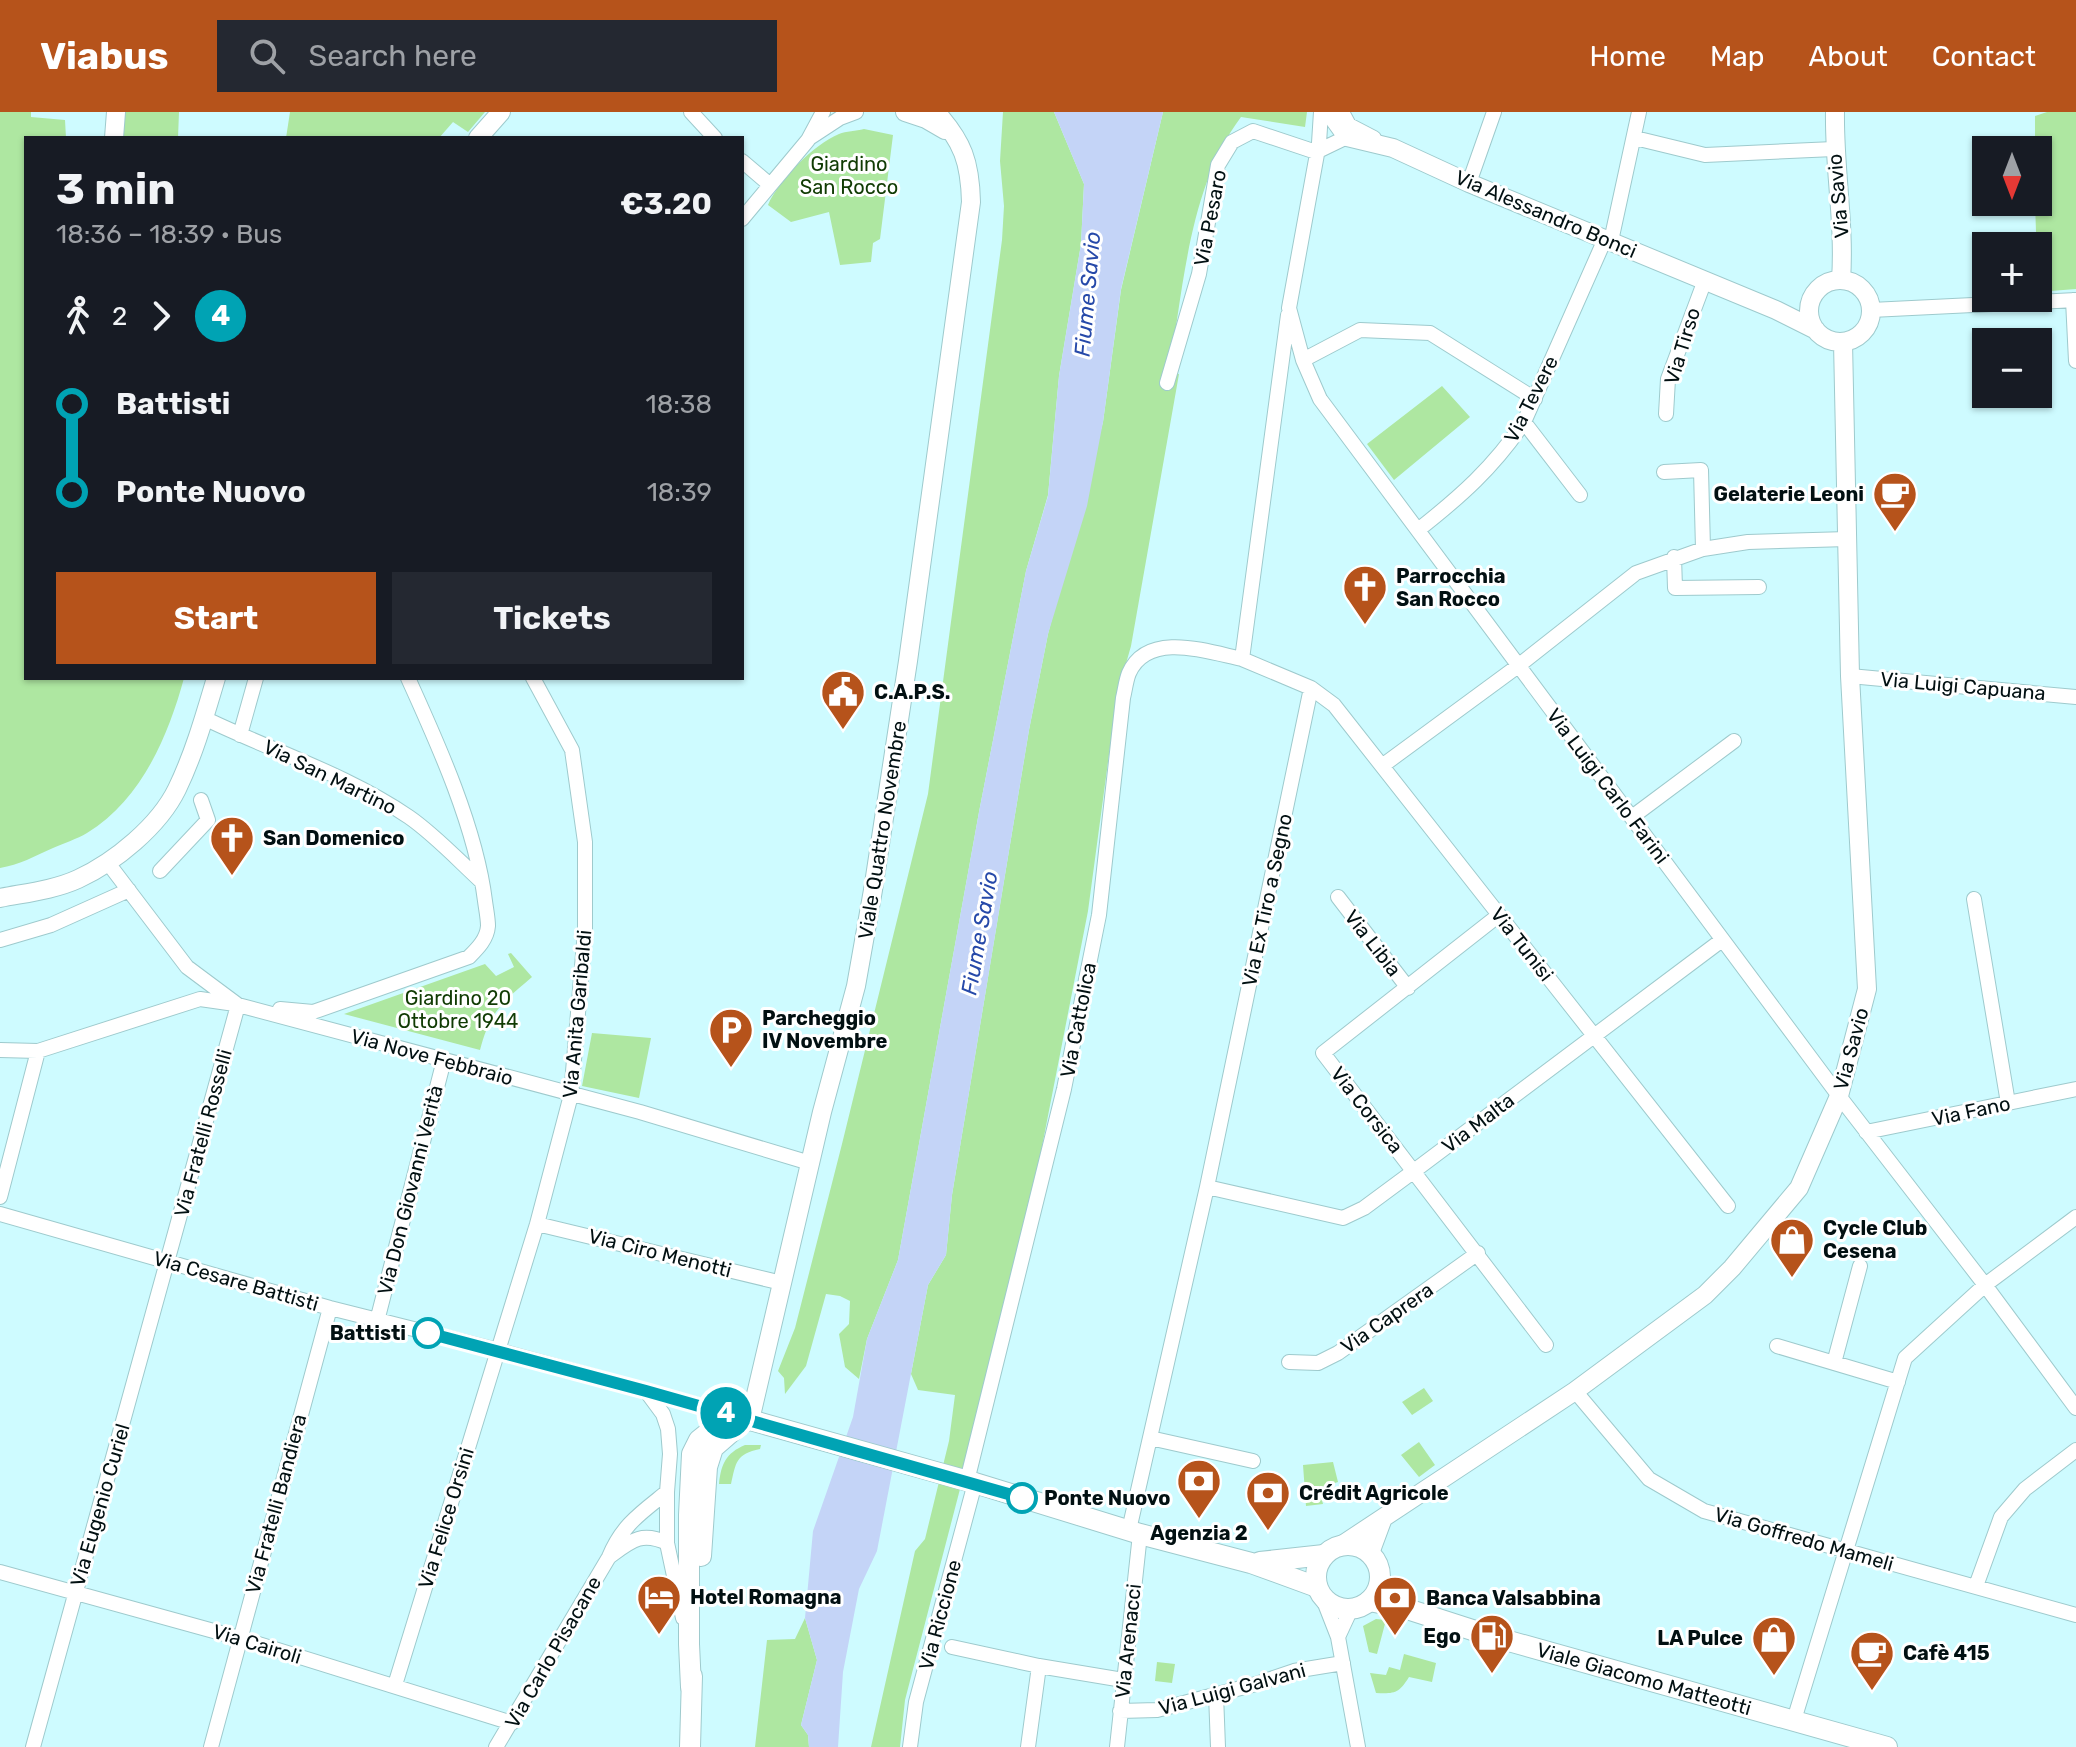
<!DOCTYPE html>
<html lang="en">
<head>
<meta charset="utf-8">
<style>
	body { margin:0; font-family:Rubik,sans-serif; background:#242831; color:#f1f3f6; height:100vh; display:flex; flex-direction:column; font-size:30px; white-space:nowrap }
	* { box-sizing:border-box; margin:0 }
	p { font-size:26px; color:#9ea1a6 }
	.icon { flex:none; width:44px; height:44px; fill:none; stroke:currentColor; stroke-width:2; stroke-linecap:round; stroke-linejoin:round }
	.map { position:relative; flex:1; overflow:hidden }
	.sheet { position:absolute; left:24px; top:24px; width:720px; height:544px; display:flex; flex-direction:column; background:#171b24; border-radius:0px; box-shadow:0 2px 6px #0004 }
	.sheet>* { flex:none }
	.badge { padding:0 16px; border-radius:26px; font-size:28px; line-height:52px }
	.needle { width:52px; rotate:180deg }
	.controls { position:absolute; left:1972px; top:24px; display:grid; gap:16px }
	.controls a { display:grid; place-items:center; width:80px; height:80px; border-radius:0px; background:#171b24; box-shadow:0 2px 6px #0004; font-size:40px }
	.map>.badge { position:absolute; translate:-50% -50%; box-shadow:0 0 0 4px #fff }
	.legs { display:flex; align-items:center; gap:12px; height:88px; padding:0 32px; font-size:26px }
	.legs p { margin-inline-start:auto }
	.headline { display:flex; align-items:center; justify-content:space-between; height:136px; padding:0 32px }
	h1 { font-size:44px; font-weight:700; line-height:60px }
	.action { display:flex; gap:16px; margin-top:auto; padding:16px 32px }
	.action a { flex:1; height:92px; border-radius:0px; background:#b6531b; color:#fff; font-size:32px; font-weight:700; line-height:92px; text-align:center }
	.action a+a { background:#242831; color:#f1f3f6 }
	ul { padding:0 32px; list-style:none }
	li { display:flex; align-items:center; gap:28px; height:88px; font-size:30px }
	li i { display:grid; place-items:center; width:12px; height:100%; margin:0 10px; background:currentColor }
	li i::after { content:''; width:20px; height:20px; margin:-10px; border:6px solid; border-radius:50%; background:#171b24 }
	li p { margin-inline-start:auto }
	li:first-child i { background:linear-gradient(#0000 50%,currentColor 0) }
	li:last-child i { background:linear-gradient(currentColor 50%,#0000 0) }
	header { display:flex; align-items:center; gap:48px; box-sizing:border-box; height:112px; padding:0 40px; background:#b6531b; color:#fff }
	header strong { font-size:38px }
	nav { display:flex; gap:44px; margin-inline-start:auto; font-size:28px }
	.search { width:560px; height:72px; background:#242831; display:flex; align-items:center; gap:20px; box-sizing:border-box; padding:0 28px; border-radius:0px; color:#9ea1a6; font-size:30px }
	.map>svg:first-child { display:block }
	.green { fill:#aee7a1 }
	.water { fill:#c4d4f7 }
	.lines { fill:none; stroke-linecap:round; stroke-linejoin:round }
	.minor-casing { stroke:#9ecacd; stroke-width:16 }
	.tertiary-casing { stroke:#9ecacd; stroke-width:20 }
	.secondary-casing { stroke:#9ecacd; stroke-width:22 }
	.minor { stroke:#fff; stroke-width:14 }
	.tertiary { stroke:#fff; stroke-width:18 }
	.secondary { stroke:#fff; stroke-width:20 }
	.line-1-casing { stroke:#fff; stroke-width:18 }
	.line-1 { stroke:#00a3b4; stroke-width:12 }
	.stop-1-dot { fill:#fff; stroke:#00a3b4; stroke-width:4 }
	.labels { text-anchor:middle; stroke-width:6; stroke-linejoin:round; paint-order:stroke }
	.park-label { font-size:20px; fill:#103b03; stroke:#fff }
	.street-label { font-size:20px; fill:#021012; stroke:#fff }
	.poi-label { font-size:20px; font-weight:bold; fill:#021012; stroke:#fff; text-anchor:start }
	.stop-label { font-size:20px; font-weight:bold; fill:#021012; stroke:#fff; text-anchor:end }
	.water-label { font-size:22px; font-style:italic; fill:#2649a9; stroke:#fff }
</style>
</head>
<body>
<header>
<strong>Viabus</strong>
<div class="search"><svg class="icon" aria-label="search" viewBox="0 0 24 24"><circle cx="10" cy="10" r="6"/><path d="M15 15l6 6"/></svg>Search here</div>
<nav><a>Home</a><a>Map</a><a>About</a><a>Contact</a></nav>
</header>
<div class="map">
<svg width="2076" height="1635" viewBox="0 0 2076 1635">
	<rect width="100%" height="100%" fill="#cefbff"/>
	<path class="green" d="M0,0h31v5l34,3 1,18h-40v540h158c-16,59 -43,122 -97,155 -10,6 -23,10 -34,15 -18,8 -34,17 -53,20z
		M124,0h55l-1,26h-54z
		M290,0h195l-17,20 -15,-10 -14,16h-153z
		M1003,0h51l30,72 -3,60 -22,132 -11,119 -22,76 -47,241 -81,448 -31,79 -8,40 -14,-12 -6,-33 10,-10 1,-23 -10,-5 -14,-2 -20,72 -21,28 -1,-16 -6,-7 17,-43 47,-184 86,-350 74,-554 2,-34 -4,-45z
		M1163,0h144l-2,15 -64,-10c-52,69 -58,173 -72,255l10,2 -48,272 -14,49 -29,216 -68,348 -115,441 -5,47h-29l44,-196 10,-12 24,-98 6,-46 -37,-5 -7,-16 17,-89 18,-30 6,-60 77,-465 19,-96 55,-212 18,-132z
		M2047,0h29v177l-38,3 -3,-90h3v-52h-3v-34z
		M864,17l29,6 -13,104 -7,4 -2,19 -31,3 -11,-53 -38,10 -23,-17c10,-24 46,-61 71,-71 7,-3 17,-3 25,-5z
		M1442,274l28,31 -76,63 -27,-36z
		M511,841l21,24c-29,25 -42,34 -52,73l-136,-36 141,-50 11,12 18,-9 -6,-13z
		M592,921l59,5 -12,60 -57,-12z
		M1424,1276l9,13 -21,14 -10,-13z
		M1419,1330l16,23 -16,12 -18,-22z
		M745,1333h16l-1,4c-24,5 -24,13 -29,35h-12c2,-20 7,-31 26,-39z
		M1333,1350l5,20 -19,6 4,16 -17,2 -3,-41z
		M805,1506l12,42 -16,65 7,10 1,12h-54l12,-107 28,-1z
		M1376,1507l10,1 -9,34 -8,-2 -6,-26z
		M1404,1542l32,9 -4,19 -23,-5c-10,16 -14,17 -33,16l-6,-20 16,2 3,-8 11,3z
		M1157,1550l18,2 -3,19 -17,-2z"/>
	<path class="water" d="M1054,0h109l-42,177 -18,133 -16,84 -39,128 -19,96 -77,465 -6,60 -18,30 -51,266 -18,38 -16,83 -5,75h-29l-1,-12 -7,-10 16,-65 -12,-42 8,-87 40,-114 14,-78 31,-79 81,-448 47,-241 22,-75 11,-120 22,-132 3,-60z"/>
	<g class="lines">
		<g class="minor-casing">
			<path id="minor" d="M691,0l24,26
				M1321,0l-2,31 -30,165 14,52 17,39 519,697 146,189 91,123
				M1342,0l7,13 25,13
				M811,25l29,-19 16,-6
				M1635,26l70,17 129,-6
				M1316,40l31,-15
				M742,49l27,23
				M1469,71l25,-71
				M742,107l66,-79 15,-28
				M1611,129l28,-129
				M2073,188l3,61
				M1871,198l205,-10
				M1303,248l57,-30 70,3 105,66
				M1167,271l32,-109 19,-109 14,-23 21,-11 63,21
				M1666,302l2,-35 37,-99
				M1524,310l56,73
				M1664,360l37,-2 2,79
				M1418,418c42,-33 76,-63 106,-108l81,-183
				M1674,445l1,31 84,-1
				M1850,564l226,21
				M1311,576l23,17 394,501
				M204,606c68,33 142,56 205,99 26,18 50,44 73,65
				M240,623l16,-57
				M1382,654l136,-100 118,-93 67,-24 45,-7 100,-3
				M1632,705l102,-76
				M108,751l79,104 51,38 402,107 170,51
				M160,759l48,-51 -7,-20
				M1338,785l70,91
				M1974,787l34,204
				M1499,803l-176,138 223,292
				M0,828l51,-15 78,-35
				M280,897l33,3 156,-55c9,-9 18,-18 19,-31 0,-8 -2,-17 -3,-25 -9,-73 -47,-157 -77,-223
				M0,938l38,1 162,-52 35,5
				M1866,1020l210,-43
				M1207,1075l136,31 21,-10 50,-37 308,-231
				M0,1085l38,-146
				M0,1102l330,94 167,42 251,69
				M537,1112l245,59
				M377,1209l67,-261
				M1777,1234l121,36
				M1289,1250l29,1 20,-10 140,-100
				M1834,1251l26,-97
				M646,1279l17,23 5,15 2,25 -3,38v51l16,75
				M1575,1279l74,88 55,32 372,104
				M1150,1326l103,23
				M967,1369l97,-392 35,-174 24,-217c2,-8 3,-18 6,-25 19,-43 80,-21 113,-14
				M1129,1418l78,-343 104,-499 -69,-29 46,-344
				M609,1445c22,-16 32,-26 58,-14
				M0,1460l239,66 273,85
				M1976,1474l25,-69 24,-28 51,-39
				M1322,1484l16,41 20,110
				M1338,1525l13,-28
				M952,1535l87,19 84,14
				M395,1573l142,-461 34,-129 14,-164v-89l-13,-92 -39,-72
				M1216,1582l2,53
				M1120,1599l37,-1 99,-26 38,-13 49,-8
				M1794,1608l111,-362 80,-73 91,-68
				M33,1635l205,-742
				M211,1635l119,-439
				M496,1635l113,-190c13,-32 32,-44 58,-65
				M910,1635l6,-45 59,-219
				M1028,1635l11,-81
				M1117,1635l23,-213"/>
		</g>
		<g class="tertiary-casing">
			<path id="tertiary" d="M905,0l21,7 19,11
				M1329,0l18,25 46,11 76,35 307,127 40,20
				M1835,0c-1,56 10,112 6,168
				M114,26l2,-26
				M478,26l23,-26
				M1809 199a31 31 0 1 1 62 0a31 31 0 1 1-62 0Z
				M0,786c25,-5 54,-8 78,-19 37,-17 81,-53 99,-90 17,-35 28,-74 39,-111
				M750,1308l72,-308 34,-126 17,-96 35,-229 63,-459c-1,-40 -8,-60 -35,-90
				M1342,1433l233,-154 130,-96 27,-27 67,-80 40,-92 28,-107 -17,-313 -7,-334
				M1370,1441l13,-35"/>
		</g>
		<g class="secondary-casing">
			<g id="secondary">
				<circle cx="1348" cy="1465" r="32"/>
				<path d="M701,1444l6,-89 6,-19 23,-20"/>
				<path d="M1260,1450l64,-7"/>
				<path id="s1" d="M1369,1489l32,6 90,29 396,111"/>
				<path d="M691,1575l-2,-43v-129l3,-61 7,-14 10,-8 41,-12 225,63 165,51 111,29 66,24"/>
				<path d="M690,1635l2,-71"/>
			</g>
		</g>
		<use href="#minor" class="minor"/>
		<use href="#tertiary" class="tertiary"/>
		<use href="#secondary" class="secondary"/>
	</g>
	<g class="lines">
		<g class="line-1-casing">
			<path id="line-1" d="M428,1221l218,58 376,107"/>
		</g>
		<use href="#line-1" class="line-1"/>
	</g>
	<defs>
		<g id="cafe-pin" transform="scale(2.3)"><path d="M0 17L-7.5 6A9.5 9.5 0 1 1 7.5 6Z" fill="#b6531b" stroke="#fff"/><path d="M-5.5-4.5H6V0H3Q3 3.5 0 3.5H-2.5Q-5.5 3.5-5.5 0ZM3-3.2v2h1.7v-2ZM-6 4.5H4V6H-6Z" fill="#fff"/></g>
		<g id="church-pin" transform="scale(2.3)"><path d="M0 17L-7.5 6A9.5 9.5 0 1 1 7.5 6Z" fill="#b6531b" stroke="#fff"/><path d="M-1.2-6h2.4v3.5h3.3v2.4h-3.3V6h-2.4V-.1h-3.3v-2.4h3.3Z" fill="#fff"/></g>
		<g id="civic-pin" transform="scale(2.3)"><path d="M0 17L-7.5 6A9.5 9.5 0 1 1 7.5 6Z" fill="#b6531b" stroke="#fff"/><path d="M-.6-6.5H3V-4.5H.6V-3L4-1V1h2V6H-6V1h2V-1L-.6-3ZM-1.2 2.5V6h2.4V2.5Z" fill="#fff"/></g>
		<g id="parking-pin" transform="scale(2.3)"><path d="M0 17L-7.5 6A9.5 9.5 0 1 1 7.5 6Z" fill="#b6531b" stroke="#fff"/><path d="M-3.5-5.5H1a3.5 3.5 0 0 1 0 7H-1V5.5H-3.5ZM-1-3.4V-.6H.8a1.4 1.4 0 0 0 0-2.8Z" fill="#fff"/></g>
		<g id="shop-pin" transform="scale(2.3)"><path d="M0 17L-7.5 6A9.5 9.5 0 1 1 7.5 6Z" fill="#b6531b" stroke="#fff"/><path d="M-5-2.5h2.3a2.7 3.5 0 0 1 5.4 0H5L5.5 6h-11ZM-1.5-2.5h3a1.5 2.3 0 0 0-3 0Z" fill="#fff"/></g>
		<g id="bank-pin" transform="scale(2.3)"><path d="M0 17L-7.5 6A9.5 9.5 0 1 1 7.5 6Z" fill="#b6531b" stroke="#fff"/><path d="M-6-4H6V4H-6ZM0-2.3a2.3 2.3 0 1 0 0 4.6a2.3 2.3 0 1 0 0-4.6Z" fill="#fff"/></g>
		<g id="hotel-pin" transform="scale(2.3)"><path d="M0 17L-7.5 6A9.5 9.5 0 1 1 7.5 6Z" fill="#b6531b" stroke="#fff"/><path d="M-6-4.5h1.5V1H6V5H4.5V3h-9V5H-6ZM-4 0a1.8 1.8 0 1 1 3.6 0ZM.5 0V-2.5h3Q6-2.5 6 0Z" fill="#fff"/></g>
		<g id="fuel-pin" transform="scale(2.3)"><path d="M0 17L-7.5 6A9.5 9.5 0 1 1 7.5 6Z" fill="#b6531b" stroke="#fff"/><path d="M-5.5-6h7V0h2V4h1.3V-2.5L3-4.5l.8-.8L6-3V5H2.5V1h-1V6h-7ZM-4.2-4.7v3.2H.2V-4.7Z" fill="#fff"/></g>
	</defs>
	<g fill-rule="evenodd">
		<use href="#cafe-pin" x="1895" y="382"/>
		<use href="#church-pin" x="1365" y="475"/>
		<use href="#civic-pin" x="843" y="580"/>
		<use href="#church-pin" x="232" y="726"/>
		<use href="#parking-pin" x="731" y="918"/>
		<use href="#shop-pin" x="1792" y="1128"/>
		<use href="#bank-pin" x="1199" y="1369"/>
		<use href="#bank-pin" x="1268" y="1381"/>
		<use href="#hotel-pin" x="659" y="1485"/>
		<use href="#bank-pin" x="1395" y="1486"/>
		<use href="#fuel-pin" x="1492" y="1524"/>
		<use href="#shop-pin" x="1774" y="1526"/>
		<use href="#cafe-pin" x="1872" y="1541"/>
	</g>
	<g class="stop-1-dot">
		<circle cx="428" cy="1221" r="14"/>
		<circle cx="1022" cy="1386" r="14"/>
	</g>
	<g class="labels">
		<g class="park-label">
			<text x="849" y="59">Giardino<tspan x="849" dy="23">San Rocco</tspan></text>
			<text x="458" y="893">Giardino 20<tspan x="458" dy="23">Ottobre 1944</tspan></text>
		</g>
		<g class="street-label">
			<text transform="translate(1838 84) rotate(-95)" y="7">Via Savio</text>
			<text transform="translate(1546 102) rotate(23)" y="7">Via Alessandro Bonci</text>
			<text transform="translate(1210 106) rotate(-79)" y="7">Via Pesaro</text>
			<text transform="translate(1682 234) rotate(-73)" y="7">Via Tirso</text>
			<text transform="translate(1531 287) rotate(-63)" y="7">Via Tevere</text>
			<text transform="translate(1963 574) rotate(5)" y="7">Via Luigi Capuana</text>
			<text transform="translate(330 665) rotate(26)" y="7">Via San Martino</text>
			<text transform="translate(1608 674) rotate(53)" y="7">Via Luigi Carlo Farini</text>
			<text transform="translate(882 718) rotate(-81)" y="7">Viale Quattro Novembre</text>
			<text transform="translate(1267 788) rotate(-78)" y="7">Via Ex Tiro a Segno</text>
			<text transform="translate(1373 831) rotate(52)" y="7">Via Libia</text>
			<text transform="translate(1522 832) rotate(52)" y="7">Via Tunisi</text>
			<text transform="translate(577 902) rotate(-85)" y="7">Via Anita Garibaldi</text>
			<text transform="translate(1078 908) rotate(-79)" y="7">Via Cattolica</text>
			<text transform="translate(1851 937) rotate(-75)" y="7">Via Savio</text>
			<text transform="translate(432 945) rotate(15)" y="7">Via Nove Febbraio</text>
			<text transform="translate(1367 998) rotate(52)" y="7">Via Corsica</text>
			<text transform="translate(1971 999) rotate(-12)" y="7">Via Fano</text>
			<text transform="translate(1478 1011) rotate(-37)" y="7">Via Malta</text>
			<text transform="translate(203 1021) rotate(-75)" y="7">Via Fratelli Rosselli</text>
			<text transform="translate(410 1078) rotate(-76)" y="7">Via Don Giovanni Verità</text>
			<text transform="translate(660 1141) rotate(14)" y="7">Via Ciro Menotti</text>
			<text transform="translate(236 1169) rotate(16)" y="7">Via Cesare Battisti</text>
			<text transform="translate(1387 1206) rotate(-35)" y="7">Via Caprera</text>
			<text transform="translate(276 1392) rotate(-75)" y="7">Via Fratelli Bandiera</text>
			<text transform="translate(100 1393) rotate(-74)" y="7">Via Eugenio Curiel</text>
			<text transform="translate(446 1406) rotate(-73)" y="7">Via Felice Orsini</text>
			<text transform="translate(1804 1427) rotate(16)" y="7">Via Goffredo Mameli</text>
			<text transform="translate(940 1503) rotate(-75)" y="7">Via Riccione</text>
			<text transform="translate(1128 1529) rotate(-84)" y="7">Via Arenacci</text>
			<text transform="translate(257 1532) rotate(17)" y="7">Via Cairoli</text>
			<text transform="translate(553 1540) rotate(-60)" y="7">Via Carlo Pisacane</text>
			<text dy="7" stroke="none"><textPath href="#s1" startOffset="286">Viale Giacomo Matteotti</textPath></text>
			<text transform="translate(1232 1577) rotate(-15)" y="7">Via Luigi Galvani</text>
		</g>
		<g class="poi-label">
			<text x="1864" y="389" text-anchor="end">Gelaterie Leoni</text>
			<text x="1396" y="471">Parrocchia<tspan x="1396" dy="23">San Rocco</tspan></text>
			<text x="874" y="587">C.A.P.S.</text>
			<text x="263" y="733">San Domenico</text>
			<text x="762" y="913">Parcheggio<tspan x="762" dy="23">IV Novembre</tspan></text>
			<text x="1823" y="1123">Cycle Club<tspan x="1823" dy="23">Cesena</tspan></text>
			<text x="1299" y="1388">Crédit Agricole</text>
			<text x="1199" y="1428" text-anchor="middle">Agenzia 2</text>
			<text x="690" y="1492">Hotel Romagna</text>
			<text x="1426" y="1493">Banca Valsabbina</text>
			<text x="1461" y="1531" text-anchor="end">Ego</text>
			<text x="1743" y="1533" text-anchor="end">LA Pulce</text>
			<text x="1903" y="1548">Cafè 415</text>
		</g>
		<g class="stop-label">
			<text x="406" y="1228">Battisti</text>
			<text x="1044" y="1393" text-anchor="start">Ponte Nuovo</text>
		</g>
		<g class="water-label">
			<text transform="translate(1087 182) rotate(-85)" y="8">Fiume Savio</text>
			<text transform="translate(979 821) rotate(-80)" y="8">Fiume Savio</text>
		</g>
	</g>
</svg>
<div class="controls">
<a><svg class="needle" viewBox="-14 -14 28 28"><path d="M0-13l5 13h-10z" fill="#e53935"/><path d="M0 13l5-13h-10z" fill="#9ea1a6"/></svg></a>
<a>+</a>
<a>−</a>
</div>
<b class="badge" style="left:726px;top:1301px;background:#00a3b4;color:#fff">4</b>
<section class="sheet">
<div class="headline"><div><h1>3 min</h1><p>18:36 – 18:39 · Bus</p></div><b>€3.20</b></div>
<div class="legs"><svg class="icon" aria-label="walk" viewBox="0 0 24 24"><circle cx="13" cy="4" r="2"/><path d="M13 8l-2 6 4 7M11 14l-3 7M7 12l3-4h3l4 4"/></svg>2<svg class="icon" aria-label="forward" viewBox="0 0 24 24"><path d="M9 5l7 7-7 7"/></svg><b class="badge" style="background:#00a3b4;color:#fff">4</b></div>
<ul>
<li><i style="color:#00a3b4"></i><b>Battisti</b><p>18:38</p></li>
<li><i style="color:#00a3b4"></i><b>Ponte Nuovo</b><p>18:39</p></li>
</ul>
<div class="action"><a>Start</a><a>Tickets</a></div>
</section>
</div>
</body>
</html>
